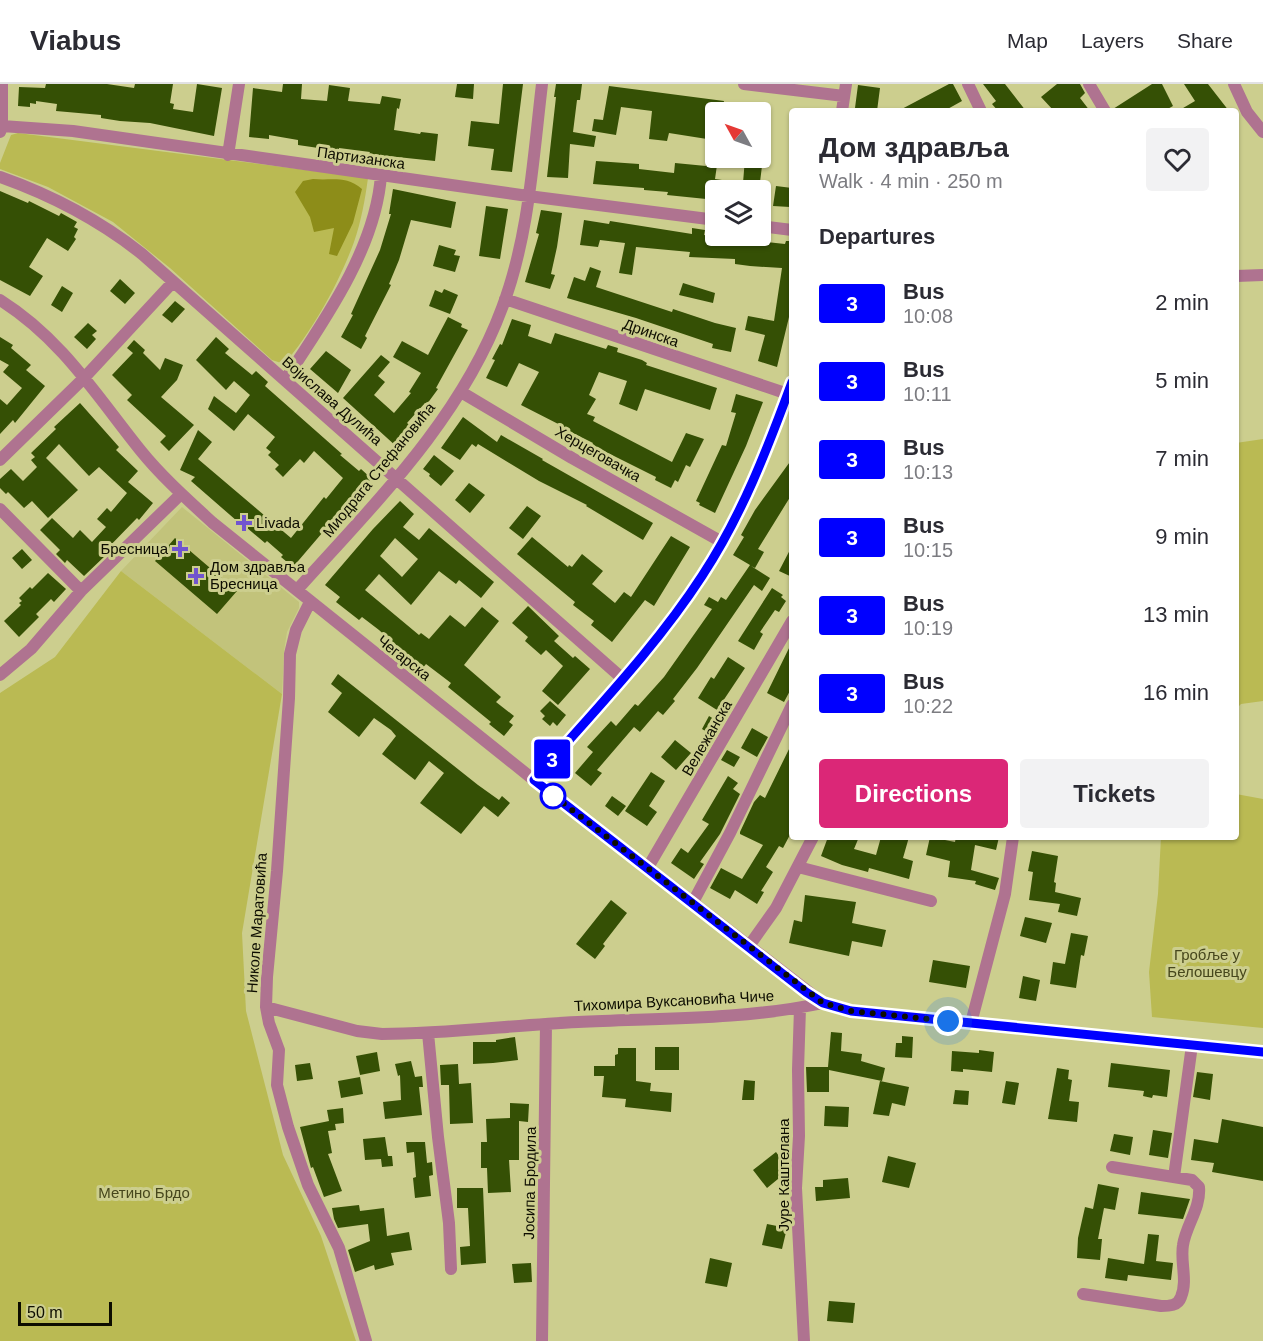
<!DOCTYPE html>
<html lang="en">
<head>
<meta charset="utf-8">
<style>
	body { margin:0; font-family:Helvetica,sans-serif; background:#f2f2f3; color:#2b2b33; height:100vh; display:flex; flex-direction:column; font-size:22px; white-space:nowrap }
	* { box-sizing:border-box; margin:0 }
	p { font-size:20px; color:#7c7c81 }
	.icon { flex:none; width:33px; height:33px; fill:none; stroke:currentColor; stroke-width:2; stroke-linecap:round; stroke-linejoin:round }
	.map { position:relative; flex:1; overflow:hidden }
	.drawer { position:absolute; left:789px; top:24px; width:450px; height:732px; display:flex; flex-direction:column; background:#fff; border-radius:6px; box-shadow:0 2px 4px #0004 }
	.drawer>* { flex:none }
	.badge { padding:0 12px; border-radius:4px; font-size:21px; line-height:39px }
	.needle { width:39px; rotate:310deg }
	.fabs { position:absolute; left:705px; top:18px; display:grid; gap:12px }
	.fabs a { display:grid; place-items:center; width:66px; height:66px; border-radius:6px; background:#fff; box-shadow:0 2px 4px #0004; font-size:30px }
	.scale { position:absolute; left:18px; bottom:15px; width:94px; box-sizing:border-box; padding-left:6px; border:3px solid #0d0d00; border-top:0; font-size:16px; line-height:21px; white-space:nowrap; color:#0d0d00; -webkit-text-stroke:4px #ccce8e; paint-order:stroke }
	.you { position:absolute; width:30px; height:30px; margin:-15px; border:4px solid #fff; border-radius:50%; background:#1a73e8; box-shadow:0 0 0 9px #1a73e833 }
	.map>.badge { position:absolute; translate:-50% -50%; box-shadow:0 0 0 3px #fff }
	h2 { padding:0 30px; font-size:22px; line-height:54px }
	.round { display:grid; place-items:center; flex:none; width:63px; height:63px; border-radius:6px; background:#f2f2f3 }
	.overview { display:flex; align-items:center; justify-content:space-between; height:102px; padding:0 30px }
	h1 { font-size:28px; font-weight:600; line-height:45px }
	.primary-button { display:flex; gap:12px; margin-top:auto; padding:12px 30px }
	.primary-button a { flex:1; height:69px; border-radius:6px; background:#db2777; color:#fff; font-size:24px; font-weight:600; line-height:69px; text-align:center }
	.primary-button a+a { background:#f2f2f3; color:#2b2b33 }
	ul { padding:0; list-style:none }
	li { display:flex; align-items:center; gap:18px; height:78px; padding:0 30px }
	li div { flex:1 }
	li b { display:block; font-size:22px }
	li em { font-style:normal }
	li .badge { min-width:66px; font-weight:700; text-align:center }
	header { display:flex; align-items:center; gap:36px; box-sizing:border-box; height:84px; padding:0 30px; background:#fff; border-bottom:2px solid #e1e1e2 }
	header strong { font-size:28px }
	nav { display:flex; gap:33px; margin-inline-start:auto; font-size:21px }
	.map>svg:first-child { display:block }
	.built { fill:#c2c37b }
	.green { fill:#baba53 }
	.forest { fill:#8d8d19 }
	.building { fill:#355005; fill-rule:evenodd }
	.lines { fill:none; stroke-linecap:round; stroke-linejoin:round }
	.street { stroke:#af7390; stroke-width:12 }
	.line-casing { stroke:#fff; stroke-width:14 }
	.line { stroke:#00f; stroke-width:9 }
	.walk { stroke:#0d0d00; stroke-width:6; stroke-dasharray:0 10.8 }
	.poi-dot { fill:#7155cf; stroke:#ccce8e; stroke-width:2 }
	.stop-dot { fill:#fff; stroke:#00f; stroke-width:3 }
	.labels { text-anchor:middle; stroke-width:6; stroke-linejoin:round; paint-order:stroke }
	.street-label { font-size:15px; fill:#0d0d00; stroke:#ccce8e }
	.poi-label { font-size:15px; fill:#0d0d00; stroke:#ccce8e; text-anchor:start }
	.park-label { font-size:15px; fill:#47471c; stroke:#ccce8e }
</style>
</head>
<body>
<header>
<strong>Viabus</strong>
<nav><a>Map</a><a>Layers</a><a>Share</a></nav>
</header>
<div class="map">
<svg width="1263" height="1257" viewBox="0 0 1263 1257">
	<rect width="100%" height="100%" fill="#ccce8e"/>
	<path class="built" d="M182,423l117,95v6l-12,24 -3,19 -2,43 -161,-123z"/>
	<path class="green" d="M18,49l350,45c-3,22 -7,44 -14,64 -15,41 -42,90 -70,122l-12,-4 -102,-92 -57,-46 -65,-35 -48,-18v-6l11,-28z
		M1263,355v262l-22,3 -5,5v-266z
		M121,487l161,123 -40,239 4,78 37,144 38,81 35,105h-356v-648l55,-36z
		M1236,710l27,5v229l-111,-11 -3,-45 9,-78 3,-57h75z"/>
	<path class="forest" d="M313,95c19,2 32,-4 49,10l-9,34 -16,33 -8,-2 5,-26 -20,4 -4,-15 -15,-25 8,-11z"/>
	<path class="building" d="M46,0h61l27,4 1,-4h38l-3,19 4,1 -1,5 20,3 4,-28 25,4 -8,48 -64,-13 -30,-2 -19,-3v-3l-45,-4 1,-7 -21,-3v3l-6,-1v4l-12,-1 1,-19 26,1z
		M283,0h19l-1,15 26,2 2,-16 21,3 -2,13 32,3 2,-8 19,3 -2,10 -2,-1 -3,22 26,4 1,-2 17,2 -3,27 -66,-7 1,-2 -31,-4v3l-41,-6v-5l-29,-5v4l-20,-2 4,-49 29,4z
		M457,0h17l-1,15 -18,-2z
		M503,0h20l-11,88 -21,-2 3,-21 -26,-3 3,-25 28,3z
		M556,0h26l-2,16h-3l-4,32 23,4 -2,11 -24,-3 -2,34 -21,-1 9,-80h-2z
		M949,0h4l9,17 -18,10h-46z
		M983,0h22l21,27h-28l-6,-7 4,-3z
		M1057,0h23l5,9 -5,5 10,13h-36l-13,-14z
		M1152,0h10l11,22 -9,5h-51v-2z
		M1184,0h24l21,27h-51l17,-10z
		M858,1l22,3 -3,23 -22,-3z
		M609,2l115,15 -2,11h-6v12l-7,-1 -2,16 -38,-6 -2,8 -18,-2 3,-28 -31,-4 -5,28 -24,-4 2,-12 9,1z
		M760,20l10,1 -3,28h-7z
		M707,74h11l-3,21 28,4 2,-25h18l-4,32h-43v10l-49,-5 1,-3 -24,-2v-2l-51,-4 3,-23 43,3v5l35,4 1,-10 31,3z
		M776,102l16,2 -2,19 -17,-1z
		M393,105l63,13 -5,26 -40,-8 -12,40 -10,24 2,1 -26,51 2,2 -6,11 -20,-12 12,-22 -2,-1 29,-64 11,-36h-2z
		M0,107l28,12 1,-2 30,15 2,-3 16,9 -3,5 4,2 -4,8 2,2 -8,12 -21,-13 -18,29 14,9 -13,20 -30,-16z
		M486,122l22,3 -8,50 -21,-3z
		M541,126l21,3 -5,34 -6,27 4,1 -5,14 -25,-7 14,-48 -3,-1z
		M584,136l25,4 1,-3 82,13v-6l13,2 -1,5 6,1v3l28,3v-3l47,5 1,-3h6v77l-3,-1 -12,50 -19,-6 7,-26 -20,-5 3,-14 26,5 8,-53 -32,-2 -15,-2v-5l-46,-2 1,-5 -54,-5 -4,28 -13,-2 6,-30 -25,-3 -2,7 -18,-2z
		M439,161l17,5 -2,5 6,1 -5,16 -22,-6z
		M590,183l11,4 -5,16 76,25 1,-3 42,14 21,5 -5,24 -19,-4 1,-4 -77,-26 -69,-20 7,-21 11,4z
		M120,195l15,14 -10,11 -15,-13z
		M683,199l32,10 -2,10 -34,-8z
		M62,202l11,7 -11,19 -11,-7z
		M444,205l14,6 -8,19 -21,-8 6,-16 7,3z
		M175,217l10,8 -13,14 -10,-8z
		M448,233l14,7 -1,3 7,3 -32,58 2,1 -11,15 -2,-1 -18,20 6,5 -16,19 -54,-49 38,-43 9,7 -12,14 7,6 -11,13 20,18 17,-20 -2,-1 12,-19 -28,-16 9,-16 26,14z
		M512,235l19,6 -3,11 23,8 4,-11 51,16 2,-4 10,3 -1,4 25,8 5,3 -1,2 71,23 -7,22 -65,-21 -8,22 -18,-7 8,-23 -28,-9 -10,23 7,4 -9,15 8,3 -2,4 79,41 14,-29 18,6 -14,28 -4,-2 -8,17 -3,-2 -4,8 -16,-8 1,-3 -64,-32 1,-2 -24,-12 1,-1 -49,-25 18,-33 -20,-9 -12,24 -21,-9 9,-18 -3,-1 8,-15 2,1z
		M88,239l9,8 -5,4 4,4 -9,10 -13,-12z
		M0,253l13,8 -2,3 20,17 -5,5 19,16 -30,37 -2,-3 -13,14v-35l7,6 15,-17 -19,-16 6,-7 -9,-5z
		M216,253l13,12 -4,4 27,22 4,-4 12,11 -3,4 77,68 -2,1 19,16 2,-2 11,10 -26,26 -53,62 -12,-10 2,-2 -16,-14 -2,2 -19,-16 -1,1 -54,-47 4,-4 -15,-7 18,-40 14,12 -14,17 93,79 33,-41 2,2 17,-21 -29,-27 -10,12 -4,-4 -17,18 -8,-8 4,-4 -11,-10 3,-3 -5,-4 9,-11 -27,-23 -14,17 -26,-22 6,-13 22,17 14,-18 -16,-14 -8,9 -30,-30z
		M134,256l11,10 -2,3 17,17 5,-12 18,7 -6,15 -16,17 33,28 -25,26 -9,-9 6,-6 -39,-36 5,-5 -20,-20 21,-22 -6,-5z
		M326,267l25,19 -13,23 -28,-24z
		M736,310l27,8 -17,44 -31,67 -16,-8 1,-2 -4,-2 26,-56 4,1 10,-33 -5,-1z
		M80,319l39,44 -3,3 22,21 -10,11 25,21 -14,17 -2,-2 -34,35 3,2 -22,21 -17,-16 -2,3 -9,-9 4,-4 -20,-20 12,-12 21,20 7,-8 12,12 14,-15 -9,-8 10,-11 4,4 16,-19 -28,-26 -10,9 -30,-32 -13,14 32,32 -30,28 -16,-17 -8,7 -16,-16 -2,2 -6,-6v-9l11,-10 12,12 14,-14 -6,-7 4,-3 -4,-4 25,-24 -2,-2z
		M463,333l34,25 4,-7 42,24 -1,1 111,63 -10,17 -57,-34 1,-1 -48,-24 -61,-37 -2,3 -4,-3 -12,16 -19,-12z
		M434,371l20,16 -13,15 -12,-10 1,-2 -7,-5z
		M792,375v35l-34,55 6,3 -9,16 -4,-2 19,12 -8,13 -8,-6 -57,83 -24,31 2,2 -12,14 -5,-4 -18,21 -6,-5 -37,43 5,3 -11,13 -16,-13 18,-21 -6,-5 24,-26 5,5 19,-22 3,2 26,-29 48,-68 -8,-4 5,-8 9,5 3,-5 5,3 24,-35 -17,-10 11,-18 -3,-2 14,-25z
		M469,399l16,12 -15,18 -15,-13z
		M400,417l14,13 -11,13 16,13 10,-12 65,54 -13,16 -22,-18 -3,4 -17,-13 -28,34 -32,-31 -14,16 54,45 2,-2 8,6 21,-24 15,12 17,-20 17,14 -35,44 37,32 -5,5 18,14 -5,6 4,3 -9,11 -15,-12 2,-2 -43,-35 3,-4 -25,-19 -4,5 -43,-39 -17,-13 -3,3 -23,-18 4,-5 -15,-12 48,-56zM395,454l23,21 -16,18 -22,-21z
		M527,422l14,10 -18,23 -14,-11z
		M671,452l19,11 -36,59 -9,-6 -33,42 -21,-17 3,-4 -21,-16 2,-3 -58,-48 15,-17 36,30 1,-2 3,2 10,-13 21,17 -11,13 23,19 9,-11 7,5z
		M175,454l62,53 -20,23 -62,-53z
		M792,462v31l-13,-6z
		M22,465l10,11 -10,9 -10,-11z
		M48,489l18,16 -12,13 -3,-3 -15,15 3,3 -20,20 -15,-16 17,-16 -2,-2 3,-2 -3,-3 11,-11 2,2z
		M772,504l11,7 -2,2 5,4 -7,11 -4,-2 -15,22 3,2 -9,16 -16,-9z
		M528,522l31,30 -5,5 19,17 2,-2 15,13 -32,36 -16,-14 21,-25 -17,-16 -5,5 -16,-14 3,-4 -16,-14z
		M792,558v45l-8,15 -17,-9z
		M728,573l17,11 -28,42 -19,-12 13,-21 3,2z
		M338,590l140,111 21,15 3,-4 8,7 -12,14 -14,-11 -23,28 -41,-31 24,-30 -15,-12 -14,19 -33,-26 14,-18 -5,-6 -17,-12 -15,19 -31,-25 14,-19 -11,-9z
		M550,617l16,14 -9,11 -4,-4 -3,4 -8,-7 3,-3 -5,-5z
		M709,632l13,8 -7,13 -13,-8z
		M752,644l16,9 -11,20 -16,-9z
		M675,656l16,13 -15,17 -15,-13z
		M792,659v88l-9,17 -4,-2 -13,21 7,5 -12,19 3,1 -7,12 -22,-14 -5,9 -20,-11 11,-20 21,11 21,-34 -23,-11v-2l14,-30 6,-7 5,3z
		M727,666l13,7 -6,10 -13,-7z
		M651,688l14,9 -16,25 8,6 -10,14 -22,-15z
		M728,692l10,7 -5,6 7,5 -20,40 -20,28 4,2 -10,15 -23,-16 10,-15 7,5 21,-29 -7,-4z
		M612,712l14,10 -8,10 -13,-10z
		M828,753h31l-5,12 22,6 5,-18h28l-6,21 10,3 -4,18 -40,-11 -1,4 -26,-7 -21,-9z
		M930,753l25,5 1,-5h43l-3,13 -21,-5 -4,25 28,8 -4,12 -20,-6 1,-3 -28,-4 2,-16 -24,-6z
		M1032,767l26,5 -4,26 2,1 -1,9 26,6 -4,18 -19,-4 2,-8 -31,-4 4,-28 -5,-1z
		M805,811l51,7 -4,21 34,7 -4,17 -30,-6 -3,15 -60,-13 5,-23 8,2z
		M611,816l16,13 -24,31 2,2 -10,13 -19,-15z
		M1025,833l27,6 -6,20 -26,-7z
		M1071,849l17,3 -4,20 -3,-1 -5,33 -26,-4 3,-22 12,2z
		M933,876l37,6 -4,22 -37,-6z
		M1023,892l17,4 -4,21 -17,-3z
		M831,948l11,1 -1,18 21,3 -1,7 24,7 -3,13 -53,-11v22h-22l-1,-25h22z
		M902,952l11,1 -1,21 -17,-1 1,-14h6z
		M515,953l3,23 -25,3 -20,1v-22h23v-2z
		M655,963h24v23h-24z
		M618,964h18v33l15,2 -1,8 22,2 -1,19 -46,-5 1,-8 -24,-2 2,-21h-10v-10h21v-11l3,-1z
		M979,966l15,2 -2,20 -29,-3v3l-12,-1 1,-20 27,2z
		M377,968l3,19 -20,4 -4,-19z
		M411,977l4,16 7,-1 1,11h-4l3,28 -37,4 -2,-17 18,-2 -1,-25 -2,1 -3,-12z
		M310,979l3,16 -16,2 -2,-16z
		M1111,979l59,7 -3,27 -14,-2 -1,3 -9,-2 1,-5 -36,-4z
		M458,980l1,20 12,-1 2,40 -23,1 -1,-39h-8l-1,-20z
		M1057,984l12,2 -1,9 4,1 -3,21 10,1 -2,20 -29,-3z
		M1197,988l16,2 -3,26 -17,-3z
		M360,993l3,17 -22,4 -3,-17z
		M744,996l11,1 -1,19h-12z
		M880,997l29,6 -4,19 -13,-3 -3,13 -16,-2z
		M1006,997l13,2 -4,22 -13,-2z
		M955,1006l14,1 -1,14 -15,-1z
		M510,1019l19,1 -1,18 -9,-1v39h-10l2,32 -23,1 -1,-25h-6v-26h6l-1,-23 24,-1z
		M825,1022l24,1 -1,20 -24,-1z
		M343,1024l1,15 -9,1 1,6 -8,1 4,22 -4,1 14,37 -18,6 -11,-30 -2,1 -11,-41 29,-6 -2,-11z
		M1222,1035l41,8v54l-51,-9 2,-9 -23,-3 3,-21 24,4z
		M1153,1046l19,3 -4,25 -19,-3z
		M1114,1050l19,3 -3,18 -20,-4z
		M385,1053l3,19h4l1,10 -11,1 -1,-8 -16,1 -2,-21z
		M406,1058h19l2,21 5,-1 1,13 -4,1 2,20 -16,2 -2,-20 3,-1 -2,-25 -7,1z
		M776,1068l13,18 -22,18 -14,-18z
		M888,1072l28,7 -7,25 -27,-6z
		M848,1094l2,20 -34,3 -1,-14h8v-7z
		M1098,1100l21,4 -4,22 -11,-2 -6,31h4l-2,21 -23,-2 1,-20 7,-31 8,2z
		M457,1104h26l3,75 -25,2 -1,-18 10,-1 -2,-38h-11z
		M1141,1108l49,7 -7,20 -45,-5z
		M359,1121l1,6 24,-3 3,28 22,-4 3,18 -21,3 3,12 -19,5 -1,-5 -19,7 -7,-22 22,-9 -2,-17 -30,4 -4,-9 -2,-11z
		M767,1140l20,4 -5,21 -20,-4z
		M1148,1150l11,1 -3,26 17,2 -2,17 -43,-5 -1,6 -22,-3 3,-20 36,6z
		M710,1174l22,5 -5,24 -22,-4z
		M531,1179l1,19 -18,1 -2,-19z
		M829,1217l26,2 -2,20 -26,-2z"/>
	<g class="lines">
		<path class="street" d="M744,0l100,12
			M968,0l13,27
			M1089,0l16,27
			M1234,0l13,28 16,20
			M842,27l4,-27
			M2,42l71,5 455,65 188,24
			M0,48l2,-6v-42
			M228,71l11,-71
			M0,93c51,18 99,43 142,77l481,425
			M760,142l32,4
			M1236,192l27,-1
			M505,215l283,95
			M0,216c62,39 96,95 141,151 21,26 47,49 72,72l321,257 289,223 28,8 412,41
			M285,296c39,-59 91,-132 96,-205
			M461,308l111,66 150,84
			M0,376l84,-82 89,-96
			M0,425l81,82
			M297,506c77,-86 164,-171 205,-282 27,-71 31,-149 40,-224
			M310,518l-14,28 -6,24 -1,44 -12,173 -10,106 -1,30 3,16 10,27 -2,35 11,42 20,58 31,63 27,93
			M0,591l31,-26 50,-58 100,-97
			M534,696c57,-66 120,-130 168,-204 39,-61 66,-127 90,-194
			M798,783l133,34
			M647,785l145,-248
			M692,820l38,-71 62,-128
			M749,862l27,-38 37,-71
			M266,923l91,24 25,3c65,0 130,-9 196,-12 82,-4 165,-2 245,-19
			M800,924l-2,62 1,66 -3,52 8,153
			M971,939l34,-129 8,-57
			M428,949l10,104 11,86 2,46
			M1174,1093l18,-132
			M1083,1210l78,12c8,0 17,0 20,-9 7,-17 -1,-35 2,-52 3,-20 18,-37 16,-58l-7,-7 -80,-13
			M542,1257l4,-317"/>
	</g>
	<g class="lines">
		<g class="line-casing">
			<path id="line" d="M792,298c-25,68 -50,133 -90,194 -48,74 -111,138 -168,204l272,212 17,11 28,8 412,41"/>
		</g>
		<use href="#line" class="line"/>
		<path class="walk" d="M553,712l-3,-3 273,210 28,8 97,10"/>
	</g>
	<g class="poi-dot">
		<path d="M241 430h6v6h6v6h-6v6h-6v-6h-6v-6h6z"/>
		<path d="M177 456h6v6h6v6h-6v6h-6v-6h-6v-6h6z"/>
		<path d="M193 483h6v6h6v6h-6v6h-6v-6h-6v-6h6z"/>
	</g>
	<circle class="stop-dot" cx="553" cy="712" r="12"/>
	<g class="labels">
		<g class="street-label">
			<text transform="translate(361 74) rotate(8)" y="5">Партизанска</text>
			<text transform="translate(651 249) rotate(19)" y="5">Дринска</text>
			<text transform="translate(332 317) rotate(41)" y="5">Војислава Дулића</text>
			<text transform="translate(598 370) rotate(30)" y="5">Херцеговачка</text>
			<text transform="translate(379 386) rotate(-51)" y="5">Миодрага Стефановића</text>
			<text transform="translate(404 574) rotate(38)" y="5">Чегарска</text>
			<text transform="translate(707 654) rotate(-60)" y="5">Вележанска</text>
			<text transform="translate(257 839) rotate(-86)" y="5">Николе Маратовића</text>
			<text transform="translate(674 917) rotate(-3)" y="5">Тихомира Вуксановића Чиче</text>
			<text transform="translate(784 1091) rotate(-90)" y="5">Јуре Каштелана</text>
			<text transform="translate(530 1099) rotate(-89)" y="5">Јосипа Бродила</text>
		</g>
		<g class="poi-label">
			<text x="256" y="444">Livada</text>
			<text x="168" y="470" text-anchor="end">Бресница</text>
			<text x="210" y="488">Дом здравља<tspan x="210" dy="17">Бресница</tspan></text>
		</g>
		<g class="park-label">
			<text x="1207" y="876">Гробље у<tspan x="1207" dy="17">Белошевцу</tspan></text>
			<text x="144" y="1114">Метино Брдо</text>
		</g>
	</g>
</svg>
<div class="fabs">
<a><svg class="needle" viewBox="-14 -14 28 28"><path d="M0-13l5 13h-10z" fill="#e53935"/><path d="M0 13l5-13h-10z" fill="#7c7c81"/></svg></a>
<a><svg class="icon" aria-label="layers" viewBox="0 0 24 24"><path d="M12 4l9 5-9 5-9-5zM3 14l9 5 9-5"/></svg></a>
</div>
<div class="scale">50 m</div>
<div class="you" style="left:948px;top:937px"></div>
<b class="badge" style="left:552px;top:675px;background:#00f;color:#fff">3</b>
<section class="drawer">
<div class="overview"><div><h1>Дом здравља</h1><p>Walk · 4 min · 250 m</p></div><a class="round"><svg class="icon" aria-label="heart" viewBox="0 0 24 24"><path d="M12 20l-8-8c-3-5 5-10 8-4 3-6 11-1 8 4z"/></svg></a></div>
<h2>Departures</h2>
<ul>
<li><span class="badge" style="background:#00f;color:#fff">3</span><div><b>Bus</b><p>10:08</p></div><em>2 min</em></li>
<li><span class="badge" style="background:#00f;color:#fff">3</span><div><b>Bus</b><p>10:11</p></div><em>5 min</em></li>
<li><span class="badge" style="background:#00f;color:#fff">3</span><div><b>Bus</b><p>10:13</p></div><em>7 min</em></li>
<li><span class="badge" style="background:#00f;color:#fff">3</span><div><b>Bus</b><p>10:15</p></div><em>9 min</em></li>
<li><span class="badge" style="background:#00f;color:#fff">3</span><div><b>Bus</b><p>10:19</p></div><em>13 min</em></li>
<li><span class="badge" style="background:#00f;color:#fff">3</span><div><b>Bus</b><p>10:22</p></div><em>16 min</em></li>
</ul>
<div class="primary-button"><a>Directions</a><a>Tickets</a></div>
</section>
</div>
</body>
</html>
